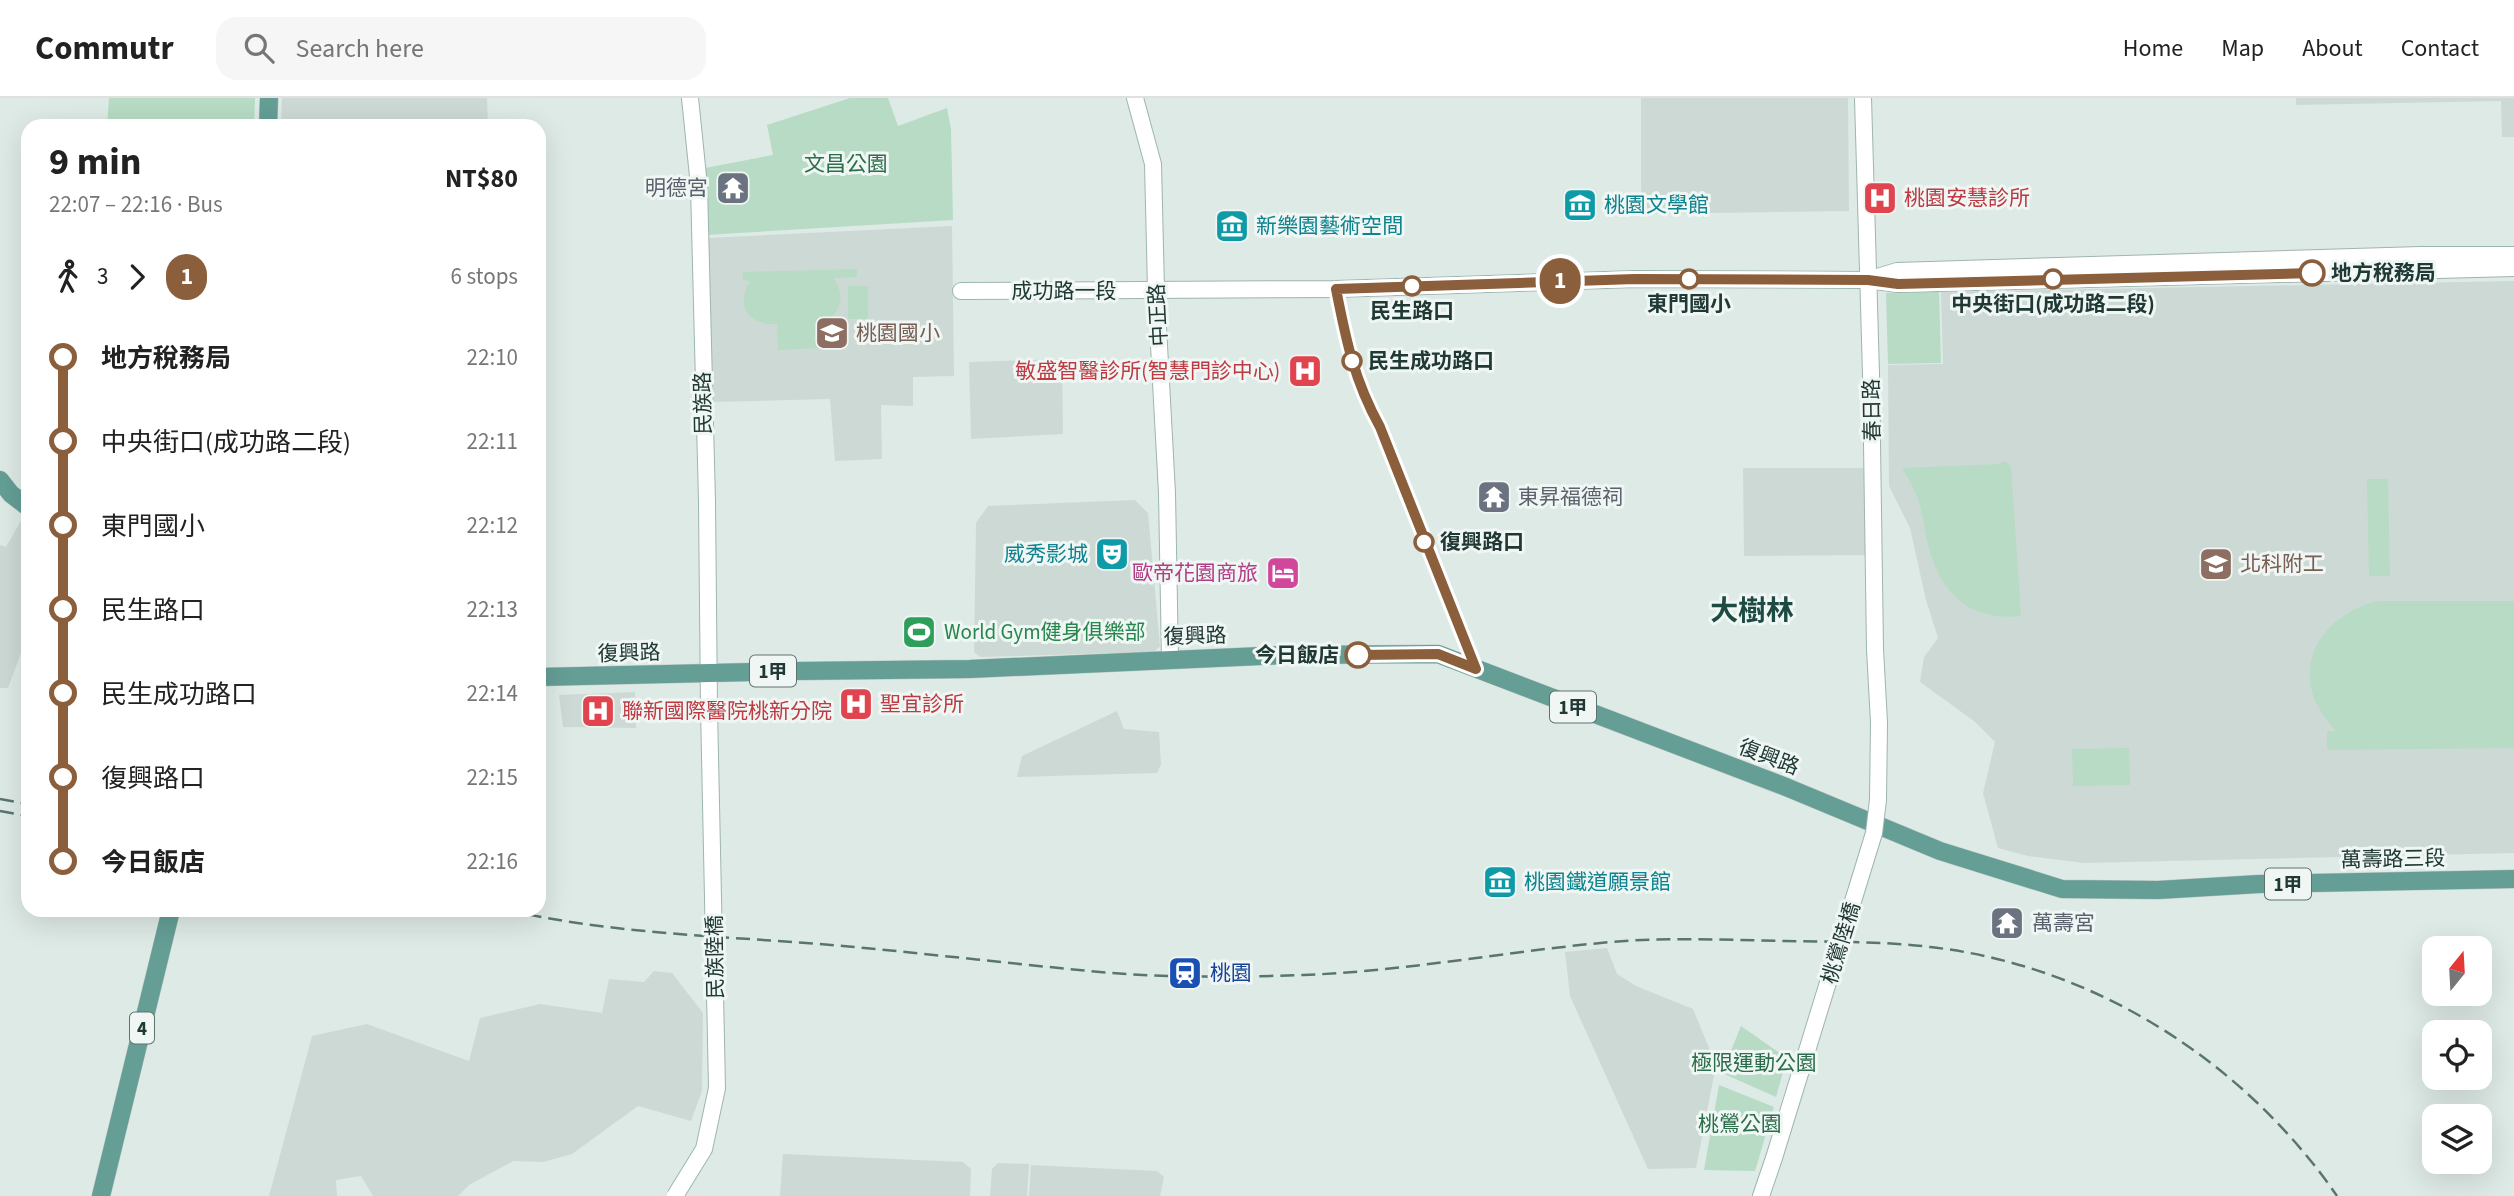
<!DOCTYPE html>
<html lang="en">
<head>
<meta charset="utf-8">
<style>
	body { margin:0; font-family:"Source Sans 3","Noto Sans TC",sans-serif; background:#f6f6f6; color:#222; height:100vh; display:flex; flex-direction:column; font-size:26px; white-space:nowrap }
	* { box-sizing:border-box; margin:0 }
	p { font-size:23px; color:#767676 }
	.icon { flex:none; width:38px; height:38px; fill:none; stroke:currentColor; stroke-width:2; stroke-linecap:round; stroke-linejoin:round }
	.map { position:relative; flex:1; overflow:hidden }
	.panel { position:absolute; left:21px; top:21px; width:525px; height:798px; display:flex; flex-direction:column; background:#fff; border-radius:21px; box-shadow:0 7px 28px #0002 }
	.panel>* { flex:none }
	.badge { padding:0 14px; border-radius:23px; font-size:24px; line-height:46px }
	.needle { width:46px; rotate:18deg }
	.fabs { position:absolute; left:2422px; top:838px; display:grid; gap:14px }
	.fabs a { display:grid; place-items:center; width:70px; height:70px; border-radius:14px; background:#fff; box-shadow:0 7px 28px #0002; font-size:35px }
	.map>.badge { position:absolute; translate:-50% -50%; box-shadow:0 0 0 4px #fff }
	.legs { display:flex; align-items:center; gap:10px; height:77px; padding:0 28px; font-size:23px }
	.legs p { margin-inline-start:auto }
	.head { display:flex; align-items:center; justify-content:space-between; height:119px; padding:0 28px }
	h1 { font-size:38px; font-weight:700; line-height:52px }
	ul { padding:0 28px; list-style:none }
	li { display:flex; align-items:center; gap:24px; height:84px; font-size:26px }
	li i { display:grid; place-items:center; width:10px; height:100%; margin:0 9px; background:currentColor }
	li i::after { content:''; width:18px; height:18px; margin:-9px; border:5px solid; border-radius:50%; background:#fff }
	li p { margin-inline-start:auto }
	li:first-child i { background:linear-gradient(#0000 50%,currentColor 0) }
	li:last-child i { background:linear-gradient(currentColor 50%,#0000 0) }
	header { display:flex; align-items:center; gap:42px; box-sizing:border-box; height:98px; padding:0 35px; background:#fff; border-bottom:2px solid #e0e0e0 }
	header strong { font-size:33px }
	nav { display:flex; gap:38px; margin-inline-start:auto; font-size:24px }
	.search { width:490px; height:63px; background:#f6f6f6; display:flex; align-items:center; gap:18px; box-sizing:border-box; padding:0 24px; border-radius:21px; color:#767676; font-size:26px }
	.map>svg:first-child { display:block }
	.built { fill:#cdd9d5 }
	.green { fill:#b7dbc4 }
	.lines { fill:none; stroke-linecap:round; stroke-linejoin:round }
	.secondary-casing { stroke:#9eb5af; stroke-width:18 }
	.primary-casing { stroke:#bcc4c2; stroke-width:19 }
	.secondary { stroke:#fff; stroke-width:16 }
	.primary { stroke:#649e95; stroke-width:18 }
	.rail { stroke:#5a7570; stroke-width:2.5; stroke-dasharray:14 7; stroke-linecap:butt }
	.secondary-bridge-casing { stroke:#9eb5af; stroke-width:18; stroke-linecap:butt }
	.secondary-bridge { stroke:#fff; stroke-width:16 }
	.line-1-casing { stroke:#fff; stroke-width:16 }
	.line-1 { stroke:#8b5e3c; stroke-width:10 }
	.stop-1-dot { fill:#fff; stroke:#8b5e3c; stroke-width:3.5 }
	.labels { text-anchor:middle; stroke-width:6; stroke-linejoin:round; paint-order:stroke }
	.shield { fill:#eff6f3; stroke:#5e726e; stroke-width:2 }
	.shield-label { font-size:19px; font-weight:bold; fill:#203935 }
	.park-label { font-size:21px; fill:#2c6e4c; stroke:#eff6f3 }
	.worship-label { font-size:21px; fill:#5b616d; stroke:#eff6f3; text-anchor:start }
	.health-label { font-size:21px; fill:#be3a42; stroke:#eff6f3; text-anchor:start }
	.culture-label { font-size:21px; fill:#0d838f; stroke:#eff6f3; text-anchor:start }
	.stop-label { font-size:21px; font-weight:bold; fill:#203935; stroke:#eff6f3; text-anchor:start }
	.street-label { font-size:21px; fill:#203935; stroke:#eff6f3 }
	.education-label { font-size:21px; fill:#785e54; stroke:#eff6f3; text-anchor:start }
	.hotel-label { font-size:21px; fill:#b23c85; stroke:#eff6f3; text-anchor:end }
	.leisure-label { font-size:21px; fill:#27864d; stroke:#eff6f3; text-anchor:start }
	.transit-label { font-size:21px; fill:#164399; stroke:#eff6f3; text-anchor:start }
	.district-label { font-size:28px; font-weight:bold; fill:#1d4a43; stroke:#eff6f3 }
</style>
</head>
<body>
<header>
<strong>Commutr</strong>
<div class="search"><svg class="icon" aria-label="search" viewBox="0 0 24 24"><circle cx="10" cy="10" r="6"/><path d="M15 15l6 6"/></svg>Search here</div>
<nav><a>Home</a><a>Map</a><a>About</a><a>Contact</a></nav>
</header>
<div class="map">
<svg width="2514" height="1098" viewBox="0 0 2514 1098">
	<rect width="100%" height="100%" fill="#deeae6"/>
	<path class="built" d="M282,0h205l1,28h-207z
		M1641,0h207l1,113 -205,3 -3,-26z
		M2296,0h218v39h-12l-1,-36 -205,4z
		M952,128l2,150 -41,1v29l-32,-1 1,54 -47,2 -5,-62 -117,3 -5,-164z
		M2514,183v572l-430,10 -56,-7 -30,-8 -15,-55 12,-51 -21,-21 -54,-39 4,-25 14,-19 -12,-38 -16,-72 -21,-42 -1,-121 55,-1 -2,-72z
		M1062,261l1,75 -92,5 -2,-77z
		M1743,370h122l1,87 -122,1z
		M1135,402l13,13 12,133 -6,6 -174,5 -6,-5 2,-129 12,-17z
		M22,421l6,2v113l-20,54h-8v-143l6,2z
		M635,594l1,36 -73,-1 -4,-32z
		M1117,613l7,18 35,3 2,32 -4,9 -140,4 5,-21z
		M1607,850l10,26 19,12 57,23 23,56 -20,103 -48,1 -78,-173 -5,-44z
		M654,873l18,2 31,40 -1,78 -11,30 -53,-15 -66,48 -29,8 -30,-1 -44,24 -11,11h-85l-12,-20 -25,4 1,16h-68l43,-160 55,-12 102,37 11,-43 60,-14 62,9 7,-34 35,3z
		M783,1056l180,8 8,7 -1,27h-190z
		M998,1065l31,1 -2,32h-37l2,-27z
		M1031,1067l126,6 7,6 -4,19h-131z"/>
	<path class="green" d="M109,0h146l-1,28h-147z
		M850,0h38l10,28 49,-18 4,21 2,91 -247,15 -1,-67 68,-13 -6,-30z
		M857,171v8l-24,1c14,17 8,39 -14,45l1,25 -42,2 -1,-26c-29,1 -42,-17 -27,-43l-7,-1v-8z
		M848,188h20v33h-20z
		M1939,193l2,72 -53,1 -2,-71z
		M2004,363l7,5 10,150c-53,5 -80,-22 -93,-71 -4,-16 -5,-33 -11,-48 -3,-10 -10,-20 -15,-29l97,-4z
		M2367,381h21l2,97h-21z
		M2378,503h136v147l-187,2v-19h9c-9,-10 -17,-20 -22,-33 -17,-48 20,-87 64,-97z
		M2129,650l1,37 -57,1 -1,-37z
		M1741,928l46,32 -11,39 -54,-24z
		M1719,987l55,22 -19,64 -51,-1z"/>
	<g class="lines">
		<g class="secondary-casing">
			<path id="secondary" d="M690,0l9,88 8,316 2,206
				M1135,0l18,66 3,126 11,203 3,167
				M1863,0l8,276 4,275 4,74
				M1874,180l23,-7 524,-16h93
				M961,193l375,-2 299,-10 233,1 30,4 616,-16
				M1761,1098l13,-38"/>
		</g>
		<g class="primary-casing">
			<path id="primary" d="M268,28l1,-28
				M0,382l11,14 17,13
				M539,579l259,-6 172,-2 314,-14 154,-1 348,133 154,64 122,38 96,1 101,-6 255,-5
				M101,1098l70,-286"/>
		</g>
		<use href="#secondary" class="secondary"/>
		<use href="#primary" class="primary"/>
		<path class="rail" d="M0,701l28,5
			M0,713l28,5
			M507,812c110,25 224,26 336,36 89,8 179,19 268,27 64,5 129,4 193,2 103,-4 205,-24 307,-33 58,-5 116,-2 174,-1 48,1 97,0 145,6 163,18 314,114 407,249"/>
		<g class="secondary-bridge-casing">
			<path id="secondary-bridge" d="M1774,1060l100,-325 4,-33 1,-77
				M675,1098l29,-47 13,-61 -8,-380"/>
		</g>
		<use href="#secondary-bridge" class="secondary-bridge"/>
	</g>
	<g class="lines">
		<g class="line-1-casing">
			<path id="line-1" d="M1358,557l80,-1 38,15 -96,-242c-26,-47 -34,-87 -44,-138l299,-10 233,1 30,4 414,-11"/>
		</g>
		<use href="#line-1" class="line-1"/>
	</g>
	<defs>
		<g id="temple-square" transform="scale(1.75)"><rect x="-9" y="-9" width="18" height="18" rx="4" fill="#6b7280" stroke="#eff6f3"/><path d="M0-6L5-2H3V0L6.5 2.5H4V6H1.5V3h-3V6H-4V2.5H-6.5L-3 0V-2H-5Z" fill="#fff"/></g>
		<g id="hospital-square" transform="scale(1.75)"><rect x="-9" y="-9" width="18" height="18" rx="4" fill="#e0444e" stroke="#eff6f3"/><path d="M-5-5h3v3.5h4V-5h3V5h-3V1.5h-4V5h-3Z" fill="#fff"/></g>
		<g id="museum-square" transform="scale(1.75)"><rect x="-9" y="-9" width="18" height="18" rx="4" fill="#0f9aa8" stroke="#eff6f3"/><path d="M0-6L6-3V-2H-6V-3ZM-5-1h2V3h-2ZM-1-1h2V3h-2ZM3-1h2V3H3ZM-6 4H6V6H-6Z" fill="#fff"/></g>
		<g id="school-square" transform="scale(1.75)"><rect x="-9" y="-9" width="18" height="18" rx="4" fill="#8d6e63" stroke="#eff6f3"/><path d="M0-5L7-2L0 1L-7-2ZM-4 1L0 2.5L4 1V4Q0 6-4 4Z" fill="#fff"/></g>
		<g id="theatre-square" transform="scale(1.75)"><rect x="-9" y="-9" width="18" height="18" rx="4" fill="#0f9aa8" stroke="#eff6f3"/><path d="M-5-5.5Q0-4 5-5.5V0Q5 5 0 6Q-5 5-5 0ZM-3.3-2.5H-1v1.5H-3.3ZM1-2.5H3.3v1.5H1ZM-2.8 1Q0 5.5 2.8 1Z" fill="#fff"/></g>
		<g id="hotel-square" transform="scale(1.75)"><rect x="-9" y="-9" width="18" height="18" rx="4" fill="#d1479c" stroke="#eff6f3"/><path d="M-6-4.5h1.5V1H6V5H4.5V3h-9V5H-6ZM-4 0a1.8 1.8 0 1 1 3.6 0ZM.5 0V-2.5h3Q6-2.5 6 0Z" fill="#fff"/></g>
		<g id="stadium-square" transform="scale(1.75)"><rect x="-9" y="-9" width="18" height="18" rx="4" fill="#2e9e5b" stroke="#eff6f3"/><path d="M0-5a6.5 5 0 1 0 0 10a6.5 5 0 1 0 0-10ZM-3.5-1.8h7v3.6h-7Z" fill="#fff"/></g>
		<g id="station-square" transform="scale(1.75)"><rect x="-9" y="-9" width="18" height="18" rx="4" fill="#1a4fb4" stroke="#eff6f3"/><path d="M-3-6H3Q5-6 5-4V2Q5 4 3 4L4.5 6H3L1.5 4h-3L-3 6H-4.5L-3 4Q-5 4-5 2V-4Q-5-6-3-6ZM-3.5-4v3h7v-3ZM-3.5 1v1.5H-2V1ZM2 1v1.5H3.5V1Z" fill="#fff"/></g>
	</defs>
	<g fill-rule="evenodd">
		<use href="#temple-square" x="733" y="90"/>
		<use href="#hospital-square" x="1880" y="100"/>
		<use href="#museum-square" x="1580" y="107"/>
		<use href="#museum-square" x="1232" y="128"/>
		<use href="#school-square" x="832" y="235"/>
		<use href="#hospital-square" x="1305" y="273"/>
		<use href="#temple-square" x="1494" y="399"/>
		<use href="#theatre-square" x="1112" y="456"/>
		<use href="#school-square" x="2216" y="466"/>
		<use href="#hotel-square" x="1283" y="475"/>
		<use href="#stadium-square" x="919" y="534"/>
		<use href="#hospital-square" x="856" y="606"/>
		<use href="#hospital-square" x="598" y="613"/>
		<use href="#museum-square" x="1500" y="784"/>
		<use href="#temple-square" x="2007" y="825"/>
		<use href="#station-square" x="1185" y="875"/>
	</g>
	<g class="stop-1-dot">
		<circle cx="2312" cy="175" r="12"/>
		<circle cx="1689" cy="181" r="9"/>
		<circle cx="2053" cy="181" r="9"/>
		<circle cx="1412" cy="188" r="9"/>
		<circle cx="1352" cy="263" r="9"/>
		<circle cx="1424" cy="444" r="9"/>
		<circle cx="1358" cy="557" r="12"/>
	</g>
	<g class="labels">
		<g class="shield">
			<rect x="750" y="557.5" width="46" height="31" rx="5"/>
			<rect x="1550" y="593.5" width="46" height="31" rx="5"/>
			<rect x="2265" y="770.5" width="46" height="31" rx="5"/>
			<rect x="130" y="914.5" width="24" height="31" rx="5"/>
		</g>
		<g class="shield-label">
			<text x="773" y="580">1甲</text>
			<text x="1573" y="616">1甲</text>
			<text x="2288" y="793">1甲</text>
			<text x="142" y="937">4</text>
		</g>
		<g class="park-label">
			<text x="846" y="73">文昌公園</text>
			<text x="1754" y="972">極限運動公園</text>
			<text x="1740" y="1033">桃鶯公園</text>
		</g>
		<g class="worship-label">
			<text x="708" y="97" text-anchor="end">明德宮</text>
			<text x="1518" y="406">東昇福德祠</text>
			<text x="2032" y="832">萬壽宮</text>
		</g>
		<g class="health-label">
			<text x="1904" y="107">桃園安慧診所</text>
			<text x="1280" y="280" text-anchor="end">敏盛智醫診所(智慧門診中心)</text>
			<text x="880" y="613">聖宜診所</text>
			<text x="622" y="620">聯新國際醫院桃新分院</text>
		</g>
		<g class="culture-label">
			<text x="1604" y="114">桃園文學館</text>
			<text x="1256" y="135">新樂園藝術空間</text>
			<text x="1088" y="463" text-anchor="end">威秀影城</text>
			<text x="1524" y="791">桃園鐵道願景館</text>
		</g>
		<g class="stop-label">
			<text x="2331" y="182">地方稅務局</text>
			<text x="1689" y="213" text-anchor="middle">東門國小</text>
			<text x="2053" y="213" text-anchor="middle">中央街口(成功路二段)</text>
			<text x="1412" y="220" text-anchor="middle">民生路口</text>
			<text x="1368" y="270">民生成功路口</text>
			<text x="1440" y="451">復興路口</text>
			<text x="1339" y="564" text-anchor="end">今日飯店</text>
		</g>
		<g class="street-label">
			<text x="1064" y="200">成功路一段</text>
			<text transform="translate(1158 217) rotate(-93)" y="7">中正路</text>
			<text transform="translate(703 305) rotate(-91)" y="7">民族路</text>
			<text transform="translate(1872 312) rotate(-91)" y="7">春日路</text>
			<text transform="translate(1195 538) rotate(-2)" y="7">復興路</text>
			<text transform="translate(629 555) rotate(-2)" y="7">復興路</text>
			<text transform="translate(1769 659) rotate(21)" y="7">復興路</text>
			<text transform="translate(2393 761) rotate(-1)" y="7">萬壽路三段</text>
			<text transform="translate(1841 845) rotate(-73)" y="7">桃鶯陸橋</text>
			<text transform="translate(715 859) rotate(-91)" y="7">民族陸橋</text>
		</g>
		<g class="education-label">
			<text x="856" y="242">桃園國小</text>
			<text x="2240" y="473">北科附工</text>
		</g>
		<g class="hotel-label">
			<text x="1258" y="482">歐帝花園商旅</text>
		</g>
		<g class="leisure-label">
			<text x="944" y="541">World Gym健身俱樂部</text>
		</g>
		<g class="transit-label">
			<text x="1210" y="882">桃園</text>
		</g>
		<g class="district-label">
			<text x="1752" y="522">大樹林</text>
		</g>
	</g>
</svg>
<div class="fabs">
<a><svg class="needle" viewBox="-14 -14 28 28"><path d="M0-13l5 13h-10z" fill="#e53935"/><path d="M0 13l5-13h-10z" fill="#767676"/></svg></a>
<a><svg class="icon" aria-label="locate" viewBox="0 0 24 24"><circle cx="12" cy="12" r="6"/><path d="M12 2v4M12 18v4M2 12h4M18 12h4"/></svg></a>
<a><svg class="icon" aria-label="layers" viewBox="0 0 24 24"><path d="M12 4l9 5-9 5-9-5zM3 14l9 5 9-5"/></svg></a>
</div>
<b class="badge" style="left:1560px;top:183px;background:#8b5e3c;color:#fff">1</b>
<section class="panel">
<div class="head"><div><h1>9 min</h1><p>22:07 – 22:16 · Bus</p></div><b>NT$80</b></div>
<div class="legs"><svg class="icon" aria-label="walk" viewBox="0 0 24 24"><circle cx="13" cy="4" r="2"/><path d="M13 8l-2 6 4 7M11 14l-3 7M7 12l3-4h3l4 4"/></svg>3<svg class="icon" aria-label="forward" viewBox="0 0 24 24"><path d="M9 5l7 7-7 7"/></svg><b class="badge" style="background:#8b5e3c;color:#fff">1</b><p>6 stops</p></div>
<ul>
<li><i style="color:#8b5e3c"></i><b>地方稅務局</b><p>22:10</p></li>
<li><i style="color:#8b5e3c"></i><span>中央街口(成功路二段)</span><p>22:11</p></li>
<li><i style="color:#8b5e3c"></i><span>東門國小</span><p>22:12</p></li>
<li><i style="color:#8b5e3c"></i><span>民生路口</span><p>22:13</p></li>
<li><i style="color:#8b5e3c"></i><span>民生成功路口</span><p>22:14</p></li>
<li><i style="color:#8b5e3c"></i><span>復興路口</span><p>22:15</p></li>
<li><i style="color:#8b5e3c"></i><b>今日飯店</b><p>22:16</p></li>
</ul>
</section>
</div>
</body>
</html>
